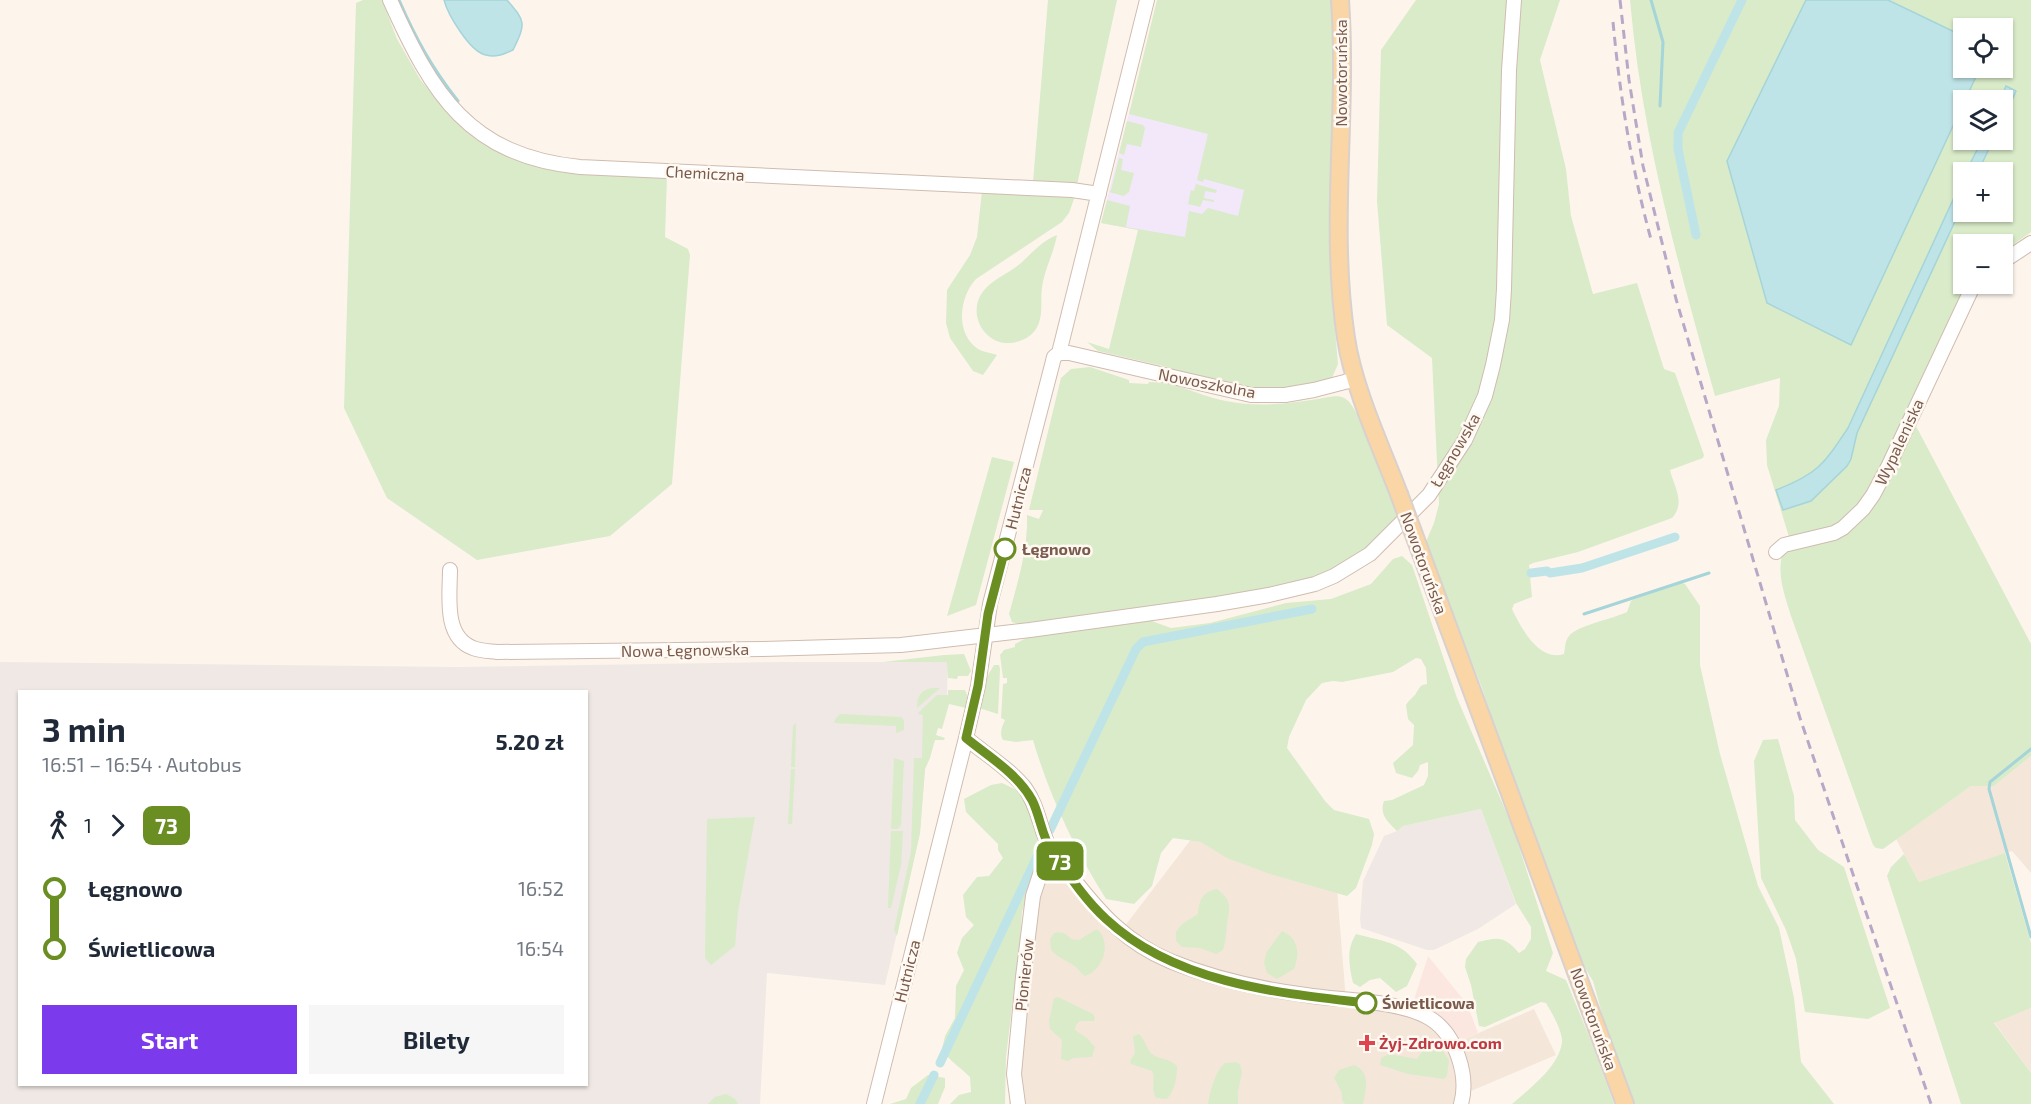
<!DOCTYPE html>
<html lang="pl">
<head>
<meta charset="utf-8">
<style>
	body { margin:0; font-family:"Exo 2",sans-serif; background:#f6f6f7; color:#1f2937; height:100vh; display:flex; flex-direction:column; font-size:22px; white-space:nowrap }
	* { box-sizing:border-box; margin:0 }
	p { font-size:20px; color:#747a83 }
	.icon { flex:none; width:33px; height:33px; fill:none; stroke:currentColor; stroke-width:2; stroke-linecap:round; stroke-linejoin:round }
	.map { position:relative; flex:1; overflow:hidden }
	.side { position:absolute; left:18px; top:690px; width:570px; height:396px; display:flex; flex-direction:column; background:#fff; border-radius:0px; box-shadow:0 2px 4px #0004 }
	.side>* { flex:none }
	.badge { padding:0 12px; border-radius:9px; font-size:21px; line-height:39px }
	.fabs { position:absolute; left:1953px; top:18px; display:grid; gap:12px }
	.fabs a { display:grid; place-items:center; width:60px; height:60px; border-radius:0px; background:#fff; box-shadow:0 2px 4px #0004; font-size:30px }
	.map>.badge { position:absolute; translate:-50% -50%; box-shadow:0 0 0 3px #fff }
	.legs { display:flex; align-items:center; gap:9px; height:66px; padding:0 24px; font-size:20px }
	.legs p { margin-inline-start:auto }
	.overview { display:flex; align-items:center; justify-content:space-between; height:102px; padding:0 24px }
	h1 { font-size:33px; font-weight:700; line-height:45px }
	.cta { display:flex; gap:12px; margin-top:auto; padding:12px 24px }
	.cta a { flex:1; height:69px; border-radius:0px; background:#7c3aed; color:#fff; font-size:24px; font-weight:700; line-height:69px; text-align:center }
	.cta a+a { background:#f6f6f7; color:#1f2937 }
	ul { padding:0 24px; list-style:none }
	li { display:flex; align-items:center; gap:21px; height:60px; font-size:22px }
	li i { display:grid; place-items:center; width:9px; height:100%; margin:0 8px; background:currentColor }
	li i::after { content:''; width:15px; height:15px; margin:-8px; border:4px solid; border-radius:50%; background:#fff }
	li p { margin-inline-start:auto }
	li:first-child i { background:linear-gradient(#0000 50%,currentColor 0) }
	li:last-child i { background:linear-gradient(currentColor 50%,#0000 0) }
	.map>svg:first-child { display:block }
	.residential { fill:#f4e7da }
	.commercial { fill:#fce7e0 }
	.industrial { fill:#efe8e4; fill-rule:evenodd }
	.education { fill:#f2e8fa }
	.green { fill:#d9ebc9; fill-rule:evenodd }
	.water { fill:#bfe4e7; stroke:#a5d4d9; stroke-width:1.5 }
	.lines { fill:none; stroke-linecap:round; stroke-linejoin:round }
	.stream { stroke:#a5d4d9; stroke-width:3 }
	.canal { stroke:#bfe4e7; stroke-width:9 }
	.minor-casing { stroke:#d0bcb0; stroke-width:16 }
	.major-casing { stroke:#d9d1cd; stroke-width:20 }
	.minor { stroke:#fff; stroke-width:14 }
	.major { stroke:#fad5a6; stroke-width:16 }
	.rail { stroke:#b7a8c8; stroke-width:3; stroke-dasharray:9 6; stroke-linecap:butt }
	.major-bridge-casing { stroke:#d9d1cd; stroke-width:20; stroke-linecap:butt }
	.major-bridge { stroke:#fad5a6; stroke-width:16 }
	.line-1-casing { stroke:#fff; stroke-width:14 }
	.line-1 { stroke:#6b8e23; stroke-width:9 }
	.stop-1-dot { fill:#fff; stroke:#6b8e23; stroke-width:3 }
	.health-dot { fill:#e0444e; stroke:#fff9f2; stroke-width:2 }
	.labels { text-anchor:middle; stroke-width:5; stroke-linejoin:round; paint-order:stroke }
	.street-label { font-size:16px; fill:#795a4d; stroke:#fff9f2 }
	.stop-label { font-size:16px; font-weight:bold; fill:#795a4d; stroke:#fff9f2; text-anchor:start }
	.health-label { font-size:16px; font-weight:bold; fill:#be3a42; stroke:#fff9f2; text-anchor:start }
</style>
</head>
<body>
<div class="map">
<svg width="2031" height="1104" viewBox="0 0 2031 1104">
	<rect width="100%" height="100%" fill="#fdf5ec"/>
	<path class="residential" d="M2031,756v117l-19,-22 -93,31 -23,-43 75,-53h23z
		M1192,838l145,51 9,111 38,5 41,18 9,6 15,20 7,32 -1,23h-446l20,-203 21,-47 71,77z
		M2031,1008v65l-37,-51z
		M1534,1009l22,46 -92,39 -11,-50z"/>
	<path class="commercial" d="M1428,956l39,48 11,29 -25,11 -41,-38z"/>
	<path class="industrial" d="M0,662l457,5 324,-5h167l-1,36 -22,71 -5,64 -35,152 -118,-12 -7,131h-760zM20,692h566v392h-566z
		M1481,809l35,95 -38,25 -44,21h-7l-66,-22 -1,-9 3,-38 21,-45 13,-5 6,-5z"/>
	<path class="education" d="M1130,109l185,50 -1,107 -105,-23 -108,-20z"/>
	<path class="green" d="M363,0h19l15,39 23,40 30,37 26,23 27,15 164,23 -2,60 23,12 2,6 -18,229 -62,52 -133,24 -90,-62 -43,-90 12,-405z
		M1048,0h69l-40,185 -44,-3z
		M1157,0h176l2,17 -1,178 -4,75 8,94 -6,14c-53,23 -110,6 -163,-7l-2,-4 -69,-16 -11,-9 22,7 29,-119 -37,-7 6,-23 23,6 -4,21 59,10 4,-26 13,3 6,-6 30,8 6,-26 -40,-11 -1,3 -6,-2 11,-46 -79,-20z
		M1416,0h144l-20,60 26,109 5,47 22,78 44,-11 27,86 11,4 29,82 -1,3 -33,12c4,17 16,33 2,48l-94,34 -45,11 -4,2 3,32 -18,7 -2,5c9,19 27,53 52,45 1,-5 1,-14 5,-18 9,-11 44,-17 58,-24l4,-11 3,-2 48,-16 3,1 15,22v59l20,89 38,132 21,42 15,70 7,64 33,42h-201l-22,-58 -18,-65 -21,-34 -51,-140 -39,-119 -57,-144 9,-21 5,-19 -7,-146 -45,-33 -10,-124 4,-151z
		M1630,0h401v232l-28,20 -1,-8h-38v40h2l-59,125 124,235v112l-37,30h-23l-88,63 -7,-1 -3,-3 -82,-229c-6,-20 -15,-42 -8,-64l54,-27 -47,15 -23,-75 -1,-25 13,-34 1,-28 -65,18c-37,-133 -73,-258 -85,-396zM1964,28h38v40h-38zM1964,100h38v40h-38zM1964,172h38v40h-38z
		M1127,121l16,4 2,3 -4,19 -14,-3 -3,11 -5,-2z
		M1119,158l4,1 -2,11 13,3 -5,19 -5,4 -15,-4 2,-2z
		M1196,184l21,6 -1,3 -11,-2 -1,7 10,2v2l-11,-2 -3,7 -12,-3 3,-14 3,1z
		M982,191l93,5 -6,17 -7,9 -86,57c-17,18 -21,55 2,70 5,3 14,4 19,6l-14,20 -10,-4 -23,-33 -4,-15 1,-33 23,-35 7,-18z
		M1057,235c-3,18 -13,35 -15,53 -2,14 2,28 -6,41 -3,5 -9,9 -14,11 -34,15 -61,-28 -35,-53 10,-10 24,-15 34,-24 11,-10 22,-23 36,-28z
		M1090,367l39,13v3l19,1 1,-2c29,0 46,12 72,18 35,8 68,4 102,-2 20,-4 24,-2 34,16l43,105 -30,30 -53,29 -41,12 -250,36 -14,-4 -3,-8c9,-33 19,-64 18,-99l12,4 4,-9h-14l32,-132 10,-9z
		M992,457l22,5 -38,143 -29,11z
		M1402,556l10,9 45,133 56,130 40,125 -7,18 20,9 29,71 19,53h-102c18,-16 47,-37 50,-62 1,-10 -11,-31 -16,-39l-5,-1 -56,25 -6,-1 -8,-41 -6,-18 1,-8 12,-17c21,-5 26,-6 41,11l6,-4 6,-10v-12l-15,-24 -35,-94 -78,17 -6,5c-9,-9 -18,-16 -13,-30l8,-1 32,-15 4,-9v-14l-8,3 -2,6 -6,7 -16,-5 -3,-10 20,-18 1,-20 -6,-6 -2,-14c2,-4 6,-7 9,-10 4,-6 4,-10 12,-11l-1,-16 -5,-9 -5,-1 -23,14 -51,10 -9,-1 -11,2 -16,17 -17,37 -2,11 38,53 9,9 35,9 5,15 -2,11 -16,43 -9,8 -77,-22 -43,-16 -26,-16 -28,-4 -12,15 -9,33 -18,18 -28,-5c-31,-49 -57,-104 -73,-159l-17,2 -13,-2c-4,-7 -1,-13 2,-20l-4,-2 2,-34 4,-1v-5h-4l-3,-23 4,-5 11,-3v-3l13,-7 111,-17h10l22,8 39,-5 76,-20 45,-4 40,-15 22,-25z
		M964,654l7,17 -3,5h-10l-1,3 -9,-1 -1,-16h-64l61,-7z
		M994,665h5l1,4 -2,45 -19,-6 6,-28z
		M931,688h9l-23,20c0,-11 3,-17 14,-20z
		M948,690h17l3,7 -2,11 -17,-4 -7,25 -4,-1 -2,7 9,3 -1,2h-9l-5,18 -5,11 -5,64 -23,103 -3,-6 17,-78 3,-94h8l1,-43 -5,-1v-1l19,-18h11z
		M840,714l61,3 3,3v10l-8,3v-7l-62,-3 2,-5z
		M796,723l-1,44h-4l2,-41z
		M1778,739l16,57 1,24 23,30 26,17 46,141 -22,11 -63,-7 -9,-53 -10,-29 -25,-52 -7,-117 9,-21z
		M894,758l10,3 -3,64 -3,4h-7z
		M791,769h4l-3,55h-4z
		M1002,783l19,9 11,19 8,46 -10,27 -8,28 -2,28 -14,117 -1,47h-55l9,-9 12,-3 -1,-15c-10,-10 -21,-16 -28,-28l3,-13 10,-18 1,-32 8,-16 -7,-17 5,-15 12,-13 -8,-8 -3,-22 14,-18 12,-1 14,-18 -5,-8v-6l-32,-32 -2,-13 27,-14z
		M755,817l-17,95 -3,34 -24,19 -6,-7 2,-139z
		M891,831h12l-2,34 -10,43h-3z
		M2005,853l26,90v65l-37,15 37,50v31h-70l-74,-228 4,-9 13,-13 15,28z
		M1217,889c17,13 12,19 10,36 -1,9 -1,16 -4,25l-7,4 -16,-6 -18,-1 -6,-6v-9l6,-8 16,-10c1,-15 5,-22 19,-25z
		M1095,930h3c14,14 5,40 -13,46 -5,-3 -7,-8 -12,-11 -7,-5 -15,-7 -22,-15l-1,-11 4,-6c7,-2 12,0 17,6l8,1z
		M1282,931c17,7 18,23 12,38l-17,10 -10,-6 -3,-10 2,-10z
		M1356,934c25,7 45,7 61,30l-10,22 -11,6 -16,-14 -10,2 -10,7 -7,-4c-4,-18 -7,-33 3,-49z
		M1058,997l35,17 2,4 -1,3h-14l-4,4 -1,5 12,8 8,9 -3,10 -19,1 -5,3 -7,-2 1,-19 -12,-11 -1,-8 5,-23z
		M1139,1034c7,6 7,15 13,20 7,6 16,3 25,12 0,12 -2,24 -10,33l-11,-1c-6,-10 0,-18 -4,-27l-21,-7 -1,-3 5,-8 -2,-17z
		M1436,1041l13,19 -2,16 -3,3 -36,-5 -28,-9 1,-7 8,-4 28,5 11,-16z
		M1236,1062l4,2 2,8 -4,20v12h-30c2,-12 7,-33 17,-41z
		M1354,1065c17,7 12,24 9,39h-18l-3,-4v-7l-8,-15 5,-8z
		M928,1075l17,3v9l-7,17h-48l16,-5 5,-11z
		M726,1094l9,5 3,5h-30l7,-7z"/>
	<path class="water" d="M444,0h63c19,22 19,23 6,50 -9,4 -17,8 -27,5 -16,-3 -38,-40 -42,-55z
		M1806,0h82l75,36 1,32h16l-129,277 -84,-42 -40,-142z
		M2006,86l10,5 -13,29 -1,-20h-2z
		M1982,140h11l-15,32h-12z
		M1963,178v26l-106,229 -6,26 -4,7 -36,35 -28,9 -7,-20c42,-16 48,-26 72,-62z"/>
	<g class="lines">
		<path class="stream" d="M399,0c17,39 33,68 59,101
			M1651,0l12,42 -3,64
			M1584,614l125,-41
			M2031,749l-41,33 -1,7 42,148"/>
		<path class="canal" d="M1696,235l-18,-86v-16l64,-133
			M1531,573l16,-2 3,2 32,-5 93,-31
			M1050,830l86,-181 7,-7 169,-33
			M940,1063l102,-217
			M920,1104l14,-29"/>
		<g class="minor-casing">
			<path id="minor" d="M390,0c42,94 79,156 190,167l492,23 27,4
				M2002,262l29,-19
				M1059,353h10l182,42h34l29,-5 42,-11
				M1776,552l8,-7 50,-12 9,-5 20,-19 10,-14 16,-30 85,-181
				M450,570c0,25 -7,67 23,78 7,3 16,3 24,4l266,-3 138,-4 129,-15 187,-26 52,-9 46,-11 19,-8 36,-22 59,-59 36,-55 20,-44 8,-31 9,-45 2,-31 5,-219 5,-70
				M966,738c18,15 45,32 59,50 13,18 15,40 24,59 5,10 15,20 22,29 28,36 55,67 99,85 44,18 90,28 136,34 36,6 95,5 125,24 25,16 38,57 30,85
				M874,1104l92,-366 12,-52 12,-82 62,-239 2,-8 5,-4 88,-353
				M1018,1104l-4,-30 9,-97 10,-81 16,-49"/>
		</g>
		<g class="major-casing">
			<path id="major" d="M1340,0c8,113 -11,226 6,338 7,49 35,109 53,156
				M1416,540l209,564"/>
		</g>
		<use href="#minor" class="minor"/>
		<use href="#major" class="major"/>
		<path class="rail" d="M1620,0l9,80 14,86 33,133 124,419 131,386
			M1613,22c7,75 19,149 39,221"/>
		<g class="major-bridge-casing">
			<path id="major-bridge" d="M1399,494l17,46"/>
		</g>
		<use href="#major-bridge" class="major-bridge"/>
	</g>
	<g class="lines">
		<g class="line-1-casing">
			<path id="line-1" d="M1005,549l-17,65 -10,72 -12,52c22,18 52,36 66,62 8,15 10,38 20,51 16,23 33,49 54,68 69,64 171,74 260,84"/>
		</g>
		<use href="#line-1" class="line-1"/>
	</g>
	<g class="stop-1-dot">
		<circle cx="1005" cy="549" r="10"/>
		<circle cx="1366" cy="1003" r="10"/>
	</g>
	<path class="health-dot" d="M1364 1034h6v6h6v6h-6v6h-6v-6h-6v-6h6z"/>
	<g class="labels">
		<g class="street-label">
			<text transform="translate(1341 73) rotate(-90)" y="6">Nowotoruńska</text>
			<text transform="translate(705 173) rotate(3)" y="6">Chemiczna</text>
			<text transform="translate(1207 383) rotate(11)" y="6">Nowoszkolna</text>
			<text transform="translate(1899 442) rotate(-65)" y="6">Wypaleniska</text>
			<text transform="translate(1455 450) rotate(-60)" y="6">Łęgnowska</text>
			<text transform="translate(1018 498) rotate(-76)" y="6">Hutnicza</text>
			<text transform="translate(1424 563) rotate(70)" y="6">Nowotoruńska</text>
			<text transform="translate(685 650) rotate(-1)" y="6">Nowa Łęgnowska</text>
			<text transform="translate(907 971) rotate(-76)" y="6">Hutnicza</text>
			<text transform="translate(1024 975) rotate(-84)" y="6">Pionierów</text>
			<text transform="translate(1594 1019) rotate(70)" y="6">Nowotoruńska</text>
		</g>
		<g class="stop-label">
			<text x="1022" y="555">Łęgnowo</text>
			<text x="1382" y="1009">Świetlicowa</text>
		</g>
		<g class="health-label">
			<text x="1379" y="1049">Żyj-Zdrowo.com</text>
		</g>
	</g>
</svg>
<div class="fabs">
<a><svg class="icon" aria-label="locate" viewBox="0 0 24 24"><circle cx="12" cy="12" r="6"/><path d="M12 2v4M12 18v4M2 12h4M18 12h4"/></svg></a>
<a><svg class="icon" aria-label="layers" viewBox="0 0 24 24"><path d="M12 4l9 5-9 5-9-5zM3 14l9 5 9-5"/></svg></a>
<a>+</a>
<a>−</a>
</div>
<b class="badge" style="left:1060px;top:861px;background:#6b8e23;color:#fff">73</b>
<section class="side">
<div class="overview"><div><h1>3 min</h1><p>16:51 – 16:54 · Autobus</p></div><b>5.20 zł</b></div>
<div class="legs"><svg class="icon" aria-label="walk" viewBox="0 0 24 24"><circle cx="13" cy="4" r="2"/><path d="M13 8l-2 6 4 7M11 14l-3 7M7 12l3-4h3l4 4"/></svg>1<svg class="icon" aria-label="forward" viewBox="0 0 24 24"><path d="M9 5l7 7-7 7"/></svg><b class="badge" style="background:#6b8e23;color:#fff">73</b></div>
<ul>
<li><i style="color:#6b8e23"></i><b>Łęgnowo</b><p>16:52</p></li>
<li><i style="color:#6b8e23"></i><b>Świetlicowa</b><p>16:54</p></li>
</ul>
<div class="cta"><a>Start</a><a>Bilety</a></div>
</section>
</div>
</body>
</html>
